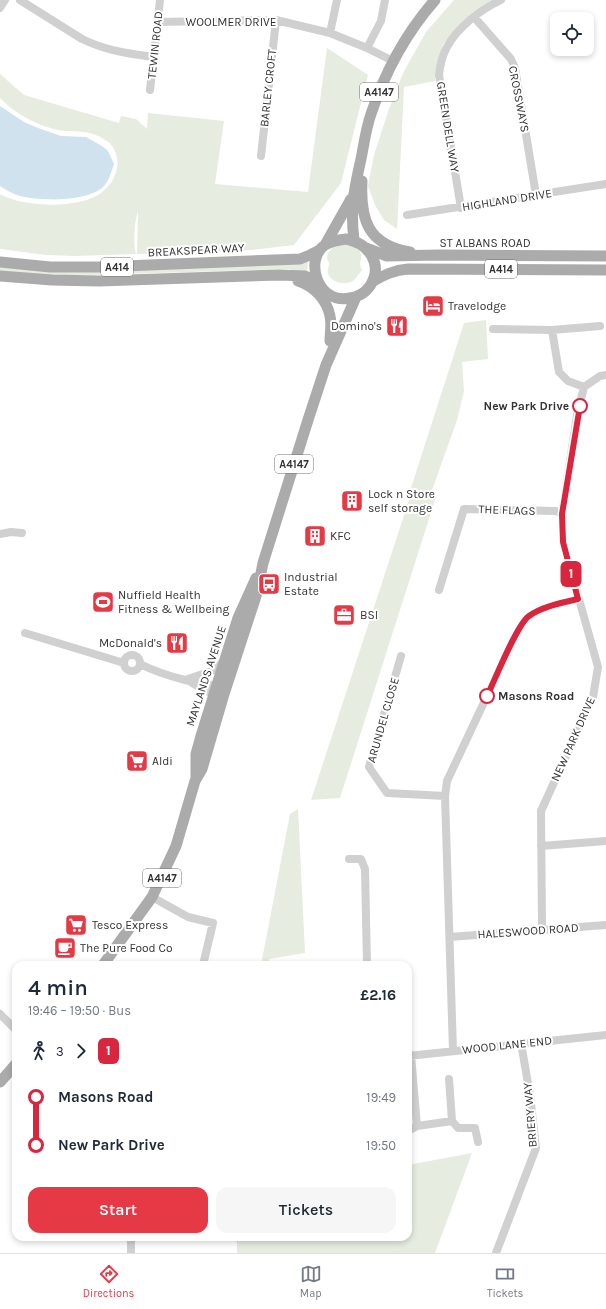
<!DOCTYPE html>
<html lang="en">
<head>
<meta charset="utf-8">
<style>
	body { margin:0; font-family:Karla,sans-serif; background:#f6f6f7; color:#1f2937; height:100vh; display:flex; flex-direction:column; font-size:15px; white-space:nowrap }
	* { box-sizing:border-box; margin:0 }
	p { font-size:13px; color:#747a83 }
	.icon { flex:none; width:22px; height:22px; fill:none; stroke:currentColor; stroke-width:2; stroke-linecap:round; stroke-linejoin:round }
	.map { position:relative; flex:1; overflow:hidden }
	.panel { position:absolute; left:12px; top:961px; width:400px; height:280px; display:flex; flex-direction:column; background:#fff; border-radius:12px; box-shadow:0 2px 6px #0003 }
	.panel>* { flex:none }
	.badge { padding:0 8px; border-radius:6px; font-size:14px; line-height:26px }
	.controls { position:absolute; left:550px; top:12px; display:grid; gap:8px }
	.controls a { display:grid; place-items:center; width:44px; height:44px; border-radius:8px; background:#fff; box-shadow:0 2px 6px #0003; font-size:20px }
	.map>.badge { position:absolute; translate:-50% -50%; box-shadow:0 0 0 2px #fff }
	.legs { display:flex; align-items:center; gap:6px; height:44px; padding:0 16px; font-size:13px }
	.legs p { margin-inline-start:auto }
	.headline { display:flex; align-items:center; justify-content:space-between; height:68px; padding:0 16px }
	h1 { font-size:22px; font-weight:600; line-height:30px }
	.cta { display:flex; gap:8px; margin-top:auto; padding:8px 16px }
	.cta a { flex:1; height:46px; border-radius:12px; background:#e63946; color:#fff; font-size:16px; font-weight:600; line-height:46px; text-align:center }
	.cta a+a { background:#f6f6f7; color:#1f2937 }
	ul { padding:0 16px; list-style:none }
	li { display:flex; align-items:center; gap:14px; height:48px; font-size:15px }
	li i { display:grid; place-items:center; width:6px; height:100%; margin:0 5px; background:currentColor }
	li i::after { content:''; width:10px; height:10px; margin:-5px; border:3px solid; border-radius:50%; background:#fff }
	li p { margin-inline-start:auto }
	li:first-child i { background:linear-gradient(#0000 50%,currentColor 0) }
	li:last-child i { background:linear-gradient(currentColor 50%,#0000 0) }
	.tabs { display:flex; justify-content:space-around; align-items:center; height:56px; border-top:1px solid #e0e1e3; background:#fff; font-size:11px; color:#747a83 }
	.tabs a { display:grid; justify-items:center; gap:2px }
	.tabs .active { color:#e63946 }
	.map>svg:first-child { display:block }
	.green { fill:#e6ecdf }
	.water { fill:#cfe2ee }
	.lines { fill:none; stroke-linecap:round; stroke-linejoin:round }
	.minor { stroke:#d0d0d0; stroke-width:8 }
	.major { stroke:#ababab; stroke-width:11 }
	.line-1-casing { stroke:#fff; stroke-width:9 }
	.line-1 { stroke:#d7263d; stroke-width:6 }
	.stop-1-dot { fill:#fff; stroke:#d7263d; stroke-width:2 }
	.labels { text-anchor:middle; stroke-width:4; stroke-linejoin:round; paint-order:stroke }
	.shield { fill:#fff; stroke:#707070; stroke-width:1 }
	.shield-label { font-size:11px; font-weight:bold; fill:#333 }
	.street-label { font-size:12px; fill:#333; stroke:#fff }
	.poi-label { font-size:12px; fill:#333; stroke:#fff; text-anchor:start }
	.stop-label { font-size:12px; font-weight:bold; fill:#333; stroke:#fff; text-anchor:end }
</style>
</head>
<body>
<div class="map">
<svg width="606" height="1253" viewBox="0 0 606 1253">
	<rect width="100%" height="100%" fill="#fff"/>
	<path class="green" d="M454,0h39l-24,17 -26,27 -8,29v8l-31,6 -7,142 -13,-9 -9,-15 -7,-19 6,-31 14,-43 15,-39 23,-41z
		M327,48l41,27 -27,108 -47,62 -43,5 -114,4 1,-43c-4,13 -5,30 -2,43l-61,2 -29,-1 -46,-6v-55c22,13 75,15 98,1 7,-4 14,-12 17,-20 4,-10 3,-21 -3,-29 -2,-4 -6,-5 -10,-8 -15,-9 -27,-5 -44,-8 -20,-4 -44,-17 -58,-32v-24l24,21 95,28 2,-7 15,3 11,10 1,-16 76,8 -9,63 93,8z
		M341,244c6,0 19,3 20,10 1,7 -3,7 1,16 -3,3 -5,7 -8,10 -7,6 -24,3 -26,-7 -1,-3 1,-6 1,-9 0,-2 -2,-4 -2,-6 0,-8 8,-12 14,-14z
		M308,261l-1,13 -18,-5 -231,7 -58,-4v-6z
		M486,320l2,39 -26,3 2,29 -7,29 -26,73 -20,-5 53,-165z
		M411,494l25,3 -96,301 -29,2z
		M298,809l7,144 -36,6v6h-8l29,-151z
		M472,1153l-37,100h-198v-16h171v-72z"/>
	<path class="water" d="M0,106l24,16 14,6 23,8 25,1 16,9 6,5 6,13c-3,8 -5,18 -12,24 -18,14 -61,13 -82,8 -7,-2 -14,-6 -20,-10z"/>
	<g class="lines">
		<path class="minor" d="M20,0l62,39c25,12 44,14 71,18
			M0,8l5,-8
			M474,17l37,42 4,9 21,127
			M157,22l119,-2 54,13 37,15 26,13
			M330,33l7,-33
			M367,48l14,-27 4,-21
			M150,90l10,-90
			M261,156l15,-136
			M461,208l-22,-133c1,-10 3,-19 8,-28 11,-20 33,-37 54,-47
			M407,215l199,-31
			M493,329l59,1 48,-4
			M552,330l7,42 9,9 16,6
			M0,534l11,-2 11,1
			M439,590l25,-81 92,2 6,3
			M25,633l99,30
			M124 663a8 8 0 1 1 16 0a8 8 0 1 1-16 0Z
			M401,656l-32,111 18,26 58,3
			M140,664c14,7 29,12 45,16 12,3 25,2 36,9
			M188,679l26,-9 10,-9
			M192,683c9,5 17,11 27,11
			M541,846l65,-5
			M349,859h12l4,10 2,96
			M152,897l36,20 25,6 -10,42
			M542,929l-1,-118 52,-114 5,-30 -35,-125 -1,-28 15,-99 7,-28 16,-11 6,-1
			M450,937l156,-12
			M0,1014l16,16
			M453,1051l-8,-255 2,-15 73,-155 8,-10 12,-7 38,-10
			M411,1055l6,71 35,-5 -3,-42
			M408,1056l198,-21
			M452,1121l6,7h17l3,14
			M408,1131l9,-5
			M131,1253v-16
			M496,1253l40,-105 -6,-53 -9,-52"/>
		<path class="major" d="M362,181c-2,39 6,64 48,71
			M346,239c22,4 38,25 24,47 -5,7 -12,11 -20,12 -33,7 -46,-39 -25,-53 7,-4 13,-5 21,-6z
			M354,240c-4,-32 0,-50 7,-81 3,-15 5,-31 10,-45 14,-42 35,-81 64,-114
			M325,245l26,-46
			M366,248l21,8 52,-1 167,1
			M0,262l50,5h49l201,-8 10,-4 10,-5
			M0,276l52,4 47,1 180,-6 26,1 12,5
			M298,281c16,5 29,19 32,35 2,8 0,17 0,25
			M372,282c12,-7 22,-12 36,-13l198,1
			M196,778v-24l5,-18 37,-118 18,-40
			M103,965l49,-68 24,-51 19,-65 7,-12 22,-75 33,-101 6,-30 45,-143 18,-55 30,-68
			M0,1082l16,-18"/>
	</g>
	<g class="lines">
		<g class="line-1-casing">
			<path id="line-1" d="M487,696c8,-16 30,-72 42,-80 14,-10 33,-13 49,-17l-15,-57 -1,-28 18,-108"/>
		</g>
		<use href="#line-1" class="line-1"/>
	</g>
	<defs>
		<g id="hotel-square" transform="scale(1.15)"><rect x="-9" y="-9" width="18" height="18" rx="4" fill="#e63946" stroke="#fff"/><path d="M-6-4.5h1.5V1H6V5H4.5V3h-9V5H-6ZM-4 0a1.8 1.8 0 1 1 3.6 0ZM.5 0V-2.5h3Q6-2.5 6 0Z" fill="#fff"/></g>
		<g id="restaurant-square" transform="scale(1.15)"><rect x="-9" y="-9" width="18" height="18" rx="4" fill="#e63946" stroke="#fff"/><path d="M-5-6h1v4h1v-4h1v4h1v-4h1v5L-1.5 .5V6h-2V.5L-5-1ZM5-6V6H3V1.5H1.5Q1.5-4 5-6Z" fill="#fff"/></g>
		<g id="building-square" transform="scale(1.15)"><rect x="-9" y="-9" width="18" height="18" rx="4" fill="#e63946" stroke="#fff"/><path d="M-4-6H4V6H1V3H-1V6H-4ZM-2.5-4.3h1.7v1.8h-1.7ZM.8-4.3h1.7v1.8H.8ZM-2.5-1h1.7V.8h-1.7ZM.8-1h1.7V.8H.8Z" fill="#fff"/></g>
		<g id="bus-square" transform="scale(1.15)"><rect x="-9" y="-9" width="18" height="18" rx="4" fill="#e63946" stroke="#fff"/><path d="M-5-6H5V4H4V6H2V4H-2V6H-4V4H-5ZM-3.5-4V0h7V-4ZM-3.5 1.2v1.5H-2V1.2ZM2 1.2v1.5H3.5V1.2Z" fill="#fff"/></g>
		<g id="stadium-square" transform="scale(1.15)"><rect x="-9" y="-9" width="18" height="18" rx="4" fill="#e63946" stroke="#fff"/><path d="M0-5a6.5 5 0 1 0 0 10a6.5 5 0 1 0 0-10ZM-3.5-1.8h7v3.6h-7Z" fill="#fff"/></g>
		<g id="office-square" transform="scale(1.15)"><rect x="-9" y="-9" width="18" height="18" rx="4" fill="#e63946" stroke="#fff"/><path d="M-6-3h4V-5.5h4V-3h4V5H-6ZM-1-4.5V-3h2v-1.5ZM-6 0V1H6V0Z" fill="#fff"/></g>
		<g id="supermarket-square" transform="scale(1.15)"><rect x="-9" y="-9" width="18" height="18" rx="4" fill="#e63946" stroke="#fff"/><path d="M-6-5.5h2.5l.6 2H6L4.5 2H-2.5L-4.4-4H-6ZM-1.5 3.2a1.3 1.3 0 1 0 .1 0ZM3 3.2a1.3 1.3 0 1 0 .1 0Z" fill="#fff"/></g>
		<g id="cafe-square" transform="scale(1.15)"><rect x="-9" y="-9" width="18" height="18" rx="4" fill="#e63946" stroke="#fff"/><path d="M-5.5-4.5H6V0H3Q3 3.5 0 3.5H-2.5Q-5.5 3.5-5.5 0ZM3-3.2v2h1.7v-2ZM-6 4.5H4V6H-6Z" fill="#fff"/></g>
	</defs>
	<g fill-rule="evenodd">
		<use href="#hotel-square" x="433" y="306"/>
		<use href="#restaurant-square" x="397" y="326"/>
		<use href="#building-square" x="352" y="501"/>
		<use href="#building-square" x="315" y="536"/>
		<use href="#bus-square" x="269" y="584"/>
		<use href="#stadium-square" x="103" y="602"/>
		<use href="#office-square" x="344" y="615"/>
		<use href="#restaurant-square" x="177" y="643"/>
		<use href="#supermarket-square" x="137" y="761"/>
		<use href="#supermarket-square" x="76" y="925"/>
		<use href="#cafe-square" x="65" y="948"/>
	</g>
	<g class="stop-1-dot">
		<circle cx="580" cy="406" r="7"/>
		<circle cx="487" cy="696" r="7"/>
	</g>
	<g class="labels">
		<g class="shield">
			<rect x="360" y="83" width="38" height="18" rx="3"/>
			<rect x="101" y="258" width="32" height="18" rx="3"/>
			<rect x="485" y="260" width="32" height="18" rx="3"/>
			<rect x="275" y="455" width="38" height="18" rx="3"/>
			<rect x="143" y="869" width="38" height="18" rx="3"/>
		</g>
		<g class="shield-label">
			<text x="379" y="96">A4147</text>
			<text x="117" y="271">A414</text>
			<text x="501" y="273">A414</text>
			<text x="294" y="468">A4147</text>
			<text x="162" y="882">A4147</text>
		</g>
		<g class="street-label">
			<text x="231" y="26">WOOLMER DRIVE</text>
			<text transform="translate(155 45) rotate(-84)" y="4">TEWIN ROAD</text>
			<text transform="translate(268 88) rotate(-84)" y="4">BARLEY CROFT</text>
			<text transform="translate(519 99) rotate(79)" y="4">CROSSWAYS</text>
			<text transform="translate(448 127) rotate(81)" y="4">GREEN DELL WAY</text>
			<text transform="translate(507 200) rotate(-9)" y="4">HIGHLAND DRIVE</text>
			<text x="485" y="247">ST ALBANS ROAD</text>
			<text transform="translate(196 250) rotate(-3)" y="4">BREAKSPEAR WAY</text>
			<text transform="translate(507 510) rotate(2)" y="4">THE FLAGS</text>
			<text transform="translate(206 676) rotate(-72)" y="4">MAYLANDS AVENUE</text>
			<text transform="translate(383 720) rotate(-74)" y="4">ARUNDEL CLOSE</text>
			<text transform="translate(573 739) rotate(-66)" y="4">NEW PARK DRIVE</text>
			<text transform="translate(528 931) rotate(-4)" y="4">HALESWOOD ROAD</text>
			<text transform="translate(507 1045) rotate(-6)" y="4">WOOD LANE END</text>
			<text transform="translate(530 1115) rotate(-95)" y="4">BRIERY WAY</text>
		</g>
		<g class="poi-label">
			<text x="448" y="310">Travelodge</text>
			<text x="382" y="330" text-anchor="end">Domino's</text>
			<text x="368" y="498">Lock n Store<tspan x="368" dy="14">self storage</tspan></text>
			<text x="330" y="540">KFC</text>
			<text x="284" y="581">Industrial<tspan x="284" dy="14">Estate</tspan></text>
			<text x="118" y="599">Nuffield Health<tspan x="118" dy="14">Fitness &amp; Wellbeing</tspan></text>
			<text x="360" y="619">BSI</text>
			<text x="162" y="647" text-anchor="end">McDonald's</text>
			<text x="152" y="765">Aldi</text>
			<text x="92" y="929">Tesco Express</text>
			<text x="80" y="952">The Pure Food Co</text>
		</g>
		<g class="stop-label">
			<text x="569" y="410">New Park Drive</text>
			<text x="498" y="700" text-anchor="start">Masons Road</text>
		</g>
	</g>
</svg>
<div class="controls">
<a><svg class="icon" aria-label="locate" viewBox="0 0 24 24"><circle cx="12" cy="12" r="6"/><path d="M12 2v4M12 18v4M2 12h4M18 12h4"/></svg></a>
</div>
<b class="badge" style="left:571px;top:574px;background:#d7263d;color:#fff">1</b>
<section class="panel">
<div class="headline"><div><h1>4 min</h1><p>19:46 – 19:50 · Bus</p></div><b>£2.16</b></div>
<div class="legs"><svg class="icon" aria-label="walk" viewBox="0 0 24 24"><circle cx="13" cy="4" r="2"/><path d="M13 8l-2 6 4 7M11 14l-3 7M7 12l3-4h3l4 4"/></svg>3<svg class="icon" aria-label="forward" viewBox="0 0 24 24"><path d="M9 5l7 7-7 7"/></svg><b class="badge" style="background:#d7263d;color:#fff">1</b></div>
<ul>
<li><i style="color:#d7263d"></i><b>Masons Road</b><p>19:49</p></li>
<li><i style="color:#d7263d"></i><b>New Park Drive</b><p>19:50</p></li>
</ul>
<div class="cta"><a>Start</a><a>Tickets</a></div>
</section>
</div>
<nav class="tabs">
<a class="active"><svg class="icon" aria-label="directions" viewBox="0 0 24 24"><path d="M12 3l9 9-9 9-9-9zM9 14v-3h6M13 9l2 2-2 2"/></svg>Directions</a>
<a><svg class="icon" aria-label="map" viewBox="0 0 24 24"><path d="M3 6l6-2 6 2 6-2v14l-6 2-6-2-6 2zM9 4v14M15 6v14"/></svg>Map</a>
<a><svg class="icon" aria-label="tickets" viewBox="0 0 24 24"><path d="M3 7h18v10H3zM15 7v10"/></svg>Tickets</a>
</nav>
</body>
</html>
